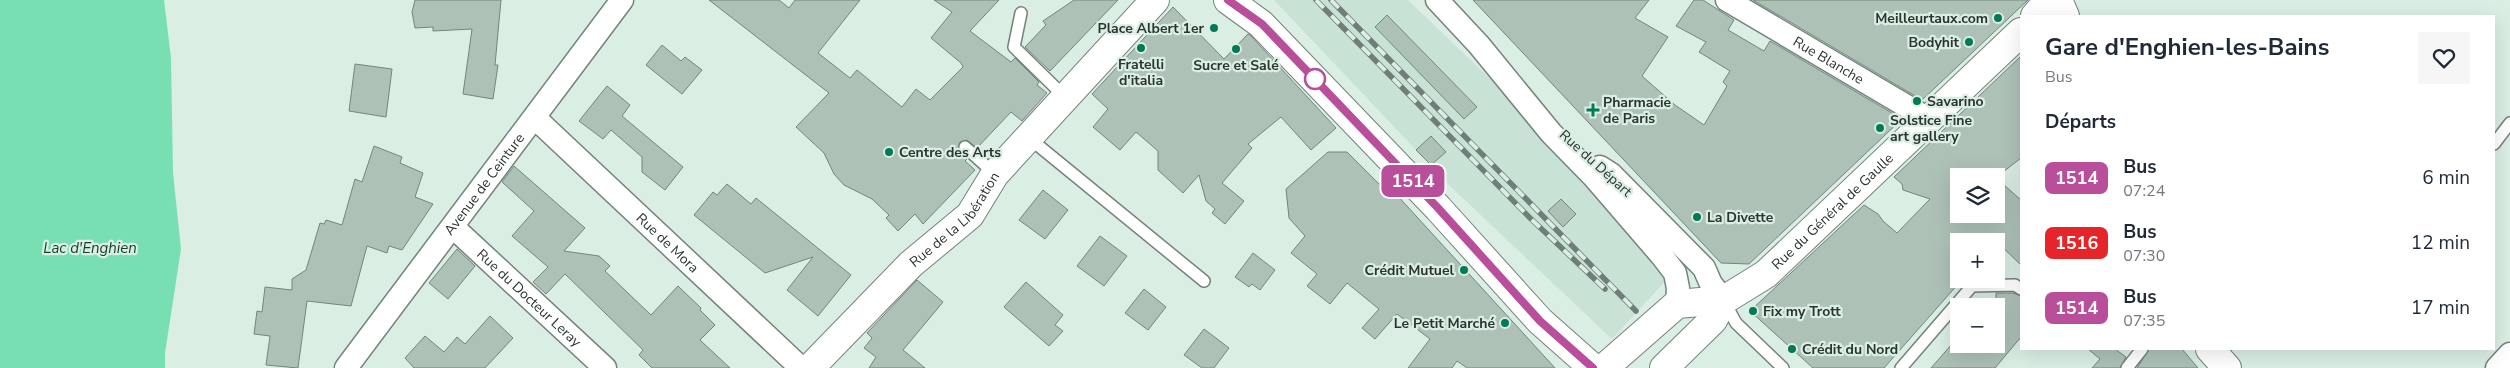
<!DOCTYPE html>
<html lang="fr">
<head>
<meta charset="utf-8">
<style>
	body { margin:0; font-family:"Nunito Sans",sans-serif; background:#f6f6f7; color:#1f2937; height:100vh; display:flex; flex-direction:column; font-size:19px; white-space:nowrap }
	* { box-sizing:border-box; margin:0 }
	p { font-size:16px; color:#747a83 }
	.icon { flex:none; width:28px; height:28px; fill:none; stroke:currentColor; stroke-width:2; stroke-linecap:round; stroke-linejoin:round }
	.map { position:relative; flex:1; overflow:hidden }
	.details { position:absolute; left:2020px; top:15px; width:475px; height:335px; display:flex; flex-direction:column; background:#fff; border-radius:0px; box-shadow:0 5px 20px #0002 }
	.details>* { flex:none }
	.badge { padding:0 10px; border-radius:8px; font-size:18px; line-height:32px }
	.buttons { position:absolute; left:1950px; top:168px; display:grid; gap:10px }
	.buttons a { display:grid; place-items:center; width:55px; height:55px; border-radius:0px; background:#fff; box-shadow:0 5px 20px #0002; font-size:25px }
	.map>.badge { position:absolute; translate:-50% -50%; box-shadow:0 0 0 2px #fff }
	h2 { padding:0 25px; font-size:19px; line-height:45px }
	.round { display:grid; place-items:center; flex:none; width:52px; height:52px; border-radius:0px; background:#f6f6f7 }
	.summary { display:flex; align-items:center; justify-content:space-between; height:85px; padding:0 25px }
	h1 { font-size:24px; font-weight:700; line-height:38px }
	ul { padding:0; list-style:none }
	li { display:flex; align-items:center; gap:15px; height:65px; padding:0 25px }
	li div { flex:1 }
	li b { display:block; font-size:19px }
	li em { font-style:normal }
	li .badge { min-width:55px; font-weight:700; text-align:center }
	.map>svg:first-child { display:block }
	.built { fill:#c8e3d6 }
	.water { fill:#78dfb3 }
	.building { fill:#adc1b7; stroke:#73867d }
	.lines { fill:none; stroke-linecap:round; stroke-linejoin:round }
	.service-casing { stroke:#72847b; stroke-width:14 }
	.minor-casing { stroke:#72847b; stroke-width:25 }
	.secondary-casing { stroke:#72847b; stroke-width:30 }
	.primary-casing { stroke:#72847b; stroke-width:30 }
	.service { stroke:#fff; stroke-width:11 }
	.minor { stroke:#fff; stroke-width:22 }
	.secondary { stroke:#fff; stroke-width:28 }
	.primary { stroke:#fff; stroke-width:28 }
	.rail-casing { stroke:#717d77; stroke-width:5.5 }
	.rail { stroke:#daeee4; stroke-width:4; stroke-dasharray:11; stroke-linecap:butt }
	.line-casing { stroke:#fff; stroke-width:11 }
	.line { stroke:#b94e9a; stroke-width:8 }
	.poi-dot { fill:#037a57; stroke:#daeee4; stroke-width:2 }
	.stop-dot { fill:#fff; stroke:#b94e9a; stroke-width:2.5 }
	.labels { text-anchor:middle; stroke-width:4.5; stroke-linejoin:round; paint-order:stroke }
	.poi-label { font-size:14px; font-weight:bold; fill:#2c3430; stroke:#daeee4; text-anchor:start }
	.street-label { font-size:14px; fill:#2c3430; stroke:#daeee4 }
	.water-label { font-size:15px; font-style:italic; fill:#113e2d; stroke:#daeee4 }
</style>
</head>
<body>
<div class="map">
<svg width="2510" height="368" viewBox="0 0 2510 368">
	<rect width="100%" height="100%" fill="#daeee4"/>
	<path class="built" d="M1274,0h134l274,263 -70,76 -160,-151z"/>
	<path class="water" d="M0,0h164l7,58 2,115 8,76 -16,104v15h-165z"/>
	<path class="building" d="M415,0h86l-6,65h3l-5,34 -30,-5 9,-65 -39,2v-4l-18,1 -3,-16z
		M709,0h70l10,8 6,-8h65l-42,53 32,25 7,-8 45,37 14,-18 14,11 33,-33 -2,-4 -30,-25 21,-26 -18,-12h65l-29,31 41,31 4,-4 24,24 -2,3 10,8 -25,28 -11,-9 -34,36 -10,-8 -7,2 -2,8 9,9 -2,2 10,9 -52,54 -8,-10 -17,17 -12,-13 3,-3 -17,-16 -28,-14 -10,-11 -10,-21 -28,-26 33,-34z
		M1074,0h44l-68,71 -25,-24 21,-22 -3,-4z
		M1473,0h176l-14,18 33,19 -26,39 33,29 29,20 23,-39 -4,-4 7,-11 -31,-19 7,-10 -30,-16 18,-26h9l31,20 -6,10 36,21 6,-10 132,78 -153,145 -28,-1z
		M1753,0h275l-106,100z
		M1173,7l51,52 24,-25 3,2 85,92 -25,22 -30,-33 -33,27 4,4 -30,35 22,18 -19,23 -13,-11 3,-4 -9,-8 -7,-26 -16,18 -25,-23v-19l-22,-19 -16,18 -27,-23 15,-18 -16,-15z
		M1387,15l90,92 -13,12 -89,-92z
		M662,45l19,16 4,-4 17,13 -20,24 -36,-29z
		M2021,56v102l-23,18h-39v38h37v-36l25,22v65l-25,-24h-37v42l-75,85h-71l-63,-57 114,-106 14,9 5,7 14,12 33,-34 -27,-9 -1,-6 -8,-7z
		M355,64l37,5 -6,48 -37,-6z
		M607,86l23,19 -8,11 61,51 -18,23 -23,-18v-15l-31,-27 -8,9 -24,-18z
		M1431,136l15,16 -15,13 -15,-15z
		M374,146l28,11 -2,6 23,10 -8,24 18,7 -31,46 -13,-4 -2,7 -20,-7 -16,60 -44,-5 -9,67 -32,-3 4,-29 -16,-2 3,-23 5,1 3,-25 27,3v-11l14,-9 14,-47 4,1 2,-4 16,5 13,-46 7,3z
		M1328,152h19l34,34 4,-4 170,186h-88l-10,-7 -5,7h-44l22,-29 -33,-25 -22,25 -13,-11 17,-19 -32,-26 -17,21 -23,-18 10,-12 -26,-21 14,-17 -16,-18 -3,-29z
		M514,166l71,62 -21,23 35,5 11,10 -5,5 46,44 27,-29 23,22 -1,2 15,15 -15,15 30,28h-78l-13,-13 4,-5 -78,-76 -19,20 -13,-12 15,-15 -36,-31 22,-25 -32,-29z
		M727,184l24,20 5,-6 95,77 -33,41 -31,-26 26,-33 -48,16 -71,-58 19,-23 4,3z
		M1043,190l25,20 -23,29 -26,-19z
		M1561,199l15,15 -13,13 -15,-16z
		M1100,236l27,20 -23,30 -27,-20z
		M457,249l18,17 -27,33 -19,-16z
		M1253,253l22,17 -15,20 -8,-6 -3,3 -14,-10z
		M917,280l26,22 -40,48 22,18h-56l7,-11 -12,-9 8,-10 -5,-5z
		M1026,282l37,33 -8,10 8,6 -14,15 -45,-39z
		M1144,289l22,18 -18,23 -23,-17z
		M1996,293h17l8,3v41l-26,31h-64l28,-32v8h37z
		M490,316l23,22 -28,30h-71l-9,-10 20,-22 19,16 13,-15 8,7z
		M1204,329l25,19 -15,20h-12l-18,-13z
		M2088,349h27l11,8 -6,11h-28l8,-9z
		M2149,349h33l16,19h-61z"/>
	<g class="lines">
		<g class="service-casing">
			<path id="service" d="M1021,13l-7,34 52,51
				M1029,138l175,143
				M2494,144l16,-21
				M965,147l30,27
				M1725,303l11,20 47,45
				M1901,368l71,-82 43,-1 6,4
				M2127,368l15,-19"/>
		</g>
		<g class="minor-casing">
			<g id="minor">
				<path d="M1437,0l42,45 72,88 43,44 68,79 13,17 3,15 -1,16"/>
				<path id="s1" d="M1727,0l203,120"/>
				<path id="s2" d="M535,118l266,250"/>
				<path d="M1600,167l11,7 93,94 7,16 13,16"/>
				<path id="s3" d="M453,227l152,141"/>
				<path id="s4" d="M346,368l276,-368"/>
				<path d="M2497,368l13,-14"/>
			</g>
		</g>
		<g class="secondary-casing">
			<g id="secondary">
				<path d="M1228,0l33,24 177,184 102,113 53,47"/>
				<path d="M2035,16l14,-16"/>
				<path id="s5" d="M810,368l101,-104 59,-49 25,-41 160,-174"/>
				<path id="s6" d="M1604,368l73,-64 47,-4 42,-26 255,-242"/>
				<path d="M1664,368l49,-48 11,-20"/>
			</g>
		</g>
		<g class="primary-casing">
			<path id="primary" d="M2058,0l7,16
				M2210,349l17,19"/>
		</g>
		<use href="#service" class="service"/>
		<use href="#minor" class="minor"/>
		<use href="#secondary" class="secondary"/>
		<use href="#primary" class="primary"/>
		<g class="rail-casing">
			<path id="rail" d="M1316,0l214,218 75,71
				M1331,0l305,311"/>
		</g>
		<use href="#rail" class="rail"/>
	</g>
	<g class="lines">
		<g class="line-casing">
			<path id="line" d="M1228,0l34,24 176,184 102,113 53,47"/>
		</g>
		<use href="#line" class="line"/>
	</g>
	<g class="poi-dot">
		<circle cx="1998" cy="18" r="5"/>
		<circle cx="1214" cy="28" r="5"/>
		<circle cx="1969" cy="42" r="5"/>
		<circle cx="1141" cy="48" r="5"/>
		<circle cx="1236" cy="49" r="5"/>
		<circle cx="1917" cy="101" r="5"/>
		<path d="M1590.5 102.5h5v5h5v5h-5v5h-5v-5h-5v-5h5z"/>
		<circle cx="1880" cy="128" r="5"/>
		<circle cx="889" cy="152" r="5"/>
		<circle cx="1697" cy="217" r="5"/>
		<circle cx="1464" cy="270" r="5"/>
		<circle cx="1753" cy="311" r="5"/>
		<circle cx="1505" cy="323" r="5"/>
		<circle cx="1792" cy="349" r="5"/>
	</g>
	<circle class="stop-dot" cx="1315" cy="79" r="10"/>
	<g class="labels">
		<g class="poi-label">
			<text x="1988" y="23" text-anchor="end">Meilleurtaux.com</text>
			<text x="1204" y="33" text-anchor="end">Place Albert 1er</text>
			<text x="1959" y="47" text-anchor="end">Bodyhit</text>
			<text x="1141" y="69" text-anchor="middle">Fratelli<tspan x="1141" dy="16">d'italia</tspan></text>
			<text x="1236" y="70" text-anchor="middle">Sucre et Salé</text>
			<text x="1927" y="106">Savarino</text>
			<text x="1603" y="107">Pharmacie<tspan x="1603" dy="16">de Paris</tspan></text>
			<text x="1890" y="125">Solstice Fine<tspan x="1890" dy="16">art gallery</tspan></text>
			<text x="899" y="157">Centre des Arts</text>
			<text x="1707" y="222">La Divette</text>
			<text x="1454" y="275" text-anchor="end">Crédit Mutuel</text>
			<text x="1763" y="316">Fix my Trott</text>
			<text x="1495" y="328" text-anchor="end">Le Petit Marché</text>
			<text x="1802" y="354">Crédit du Nord</text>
		</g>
		<g class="street-label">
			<text dy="5" stroke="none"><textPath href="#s1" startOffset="118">Rue Blanche</textPath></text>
			<text transform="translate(1596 163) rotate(42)" y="5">Rue du Départ</text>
			<text dy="5" stroke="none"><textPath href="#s4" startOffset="230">Avenue de Ceinture</textPath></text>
			<text dy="5" stroke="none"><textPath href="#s6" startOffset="285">Rue du Général de Gaulle</textPath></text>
			<text dy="5" stroke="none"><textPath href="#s5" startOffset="208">Rue de la Libération</textPath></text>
			<text dy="5" stroke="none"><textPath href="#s2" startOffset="182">Rue de Mora</textPath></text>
			<text dy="5" stroke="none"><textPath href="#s3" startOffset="104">Rue du Docteur Leray</textPath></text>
		</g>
		<g class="water-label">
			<text x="90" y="253">Lac d'Enghien</text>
		</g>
	</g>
</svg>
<div class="buttons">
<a><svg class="icon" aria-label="layers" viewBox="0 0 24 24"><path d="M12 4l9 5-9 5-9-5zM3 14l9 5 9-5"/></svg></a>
<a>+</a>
<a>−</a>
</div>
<b class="badge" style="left:1413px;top:181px;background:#b94e9a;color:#fff">1514</b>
<section class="details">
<div class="summary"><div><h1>Gare d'Enghien-les-Bains</h1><p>Bus</p></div><a class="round"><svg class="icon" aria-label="heart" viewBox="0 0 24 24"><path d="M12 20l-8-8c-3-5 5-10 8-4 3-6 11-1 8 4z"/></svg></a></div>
<h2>Départs</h2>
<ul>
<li><span class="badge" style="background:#b94e9a;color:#fff">1514</span><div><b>Bus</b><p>07:24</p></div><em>6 min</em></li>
<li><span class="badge" style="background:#e52529;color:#fff">1516</span><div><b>Bus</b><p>07:30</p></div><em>12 min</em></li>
<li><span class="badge" style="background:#b94e9a;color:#fff">1514</span><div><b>Bus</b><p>07:35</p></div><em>17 min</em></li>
</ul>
</section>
</div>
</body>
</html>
